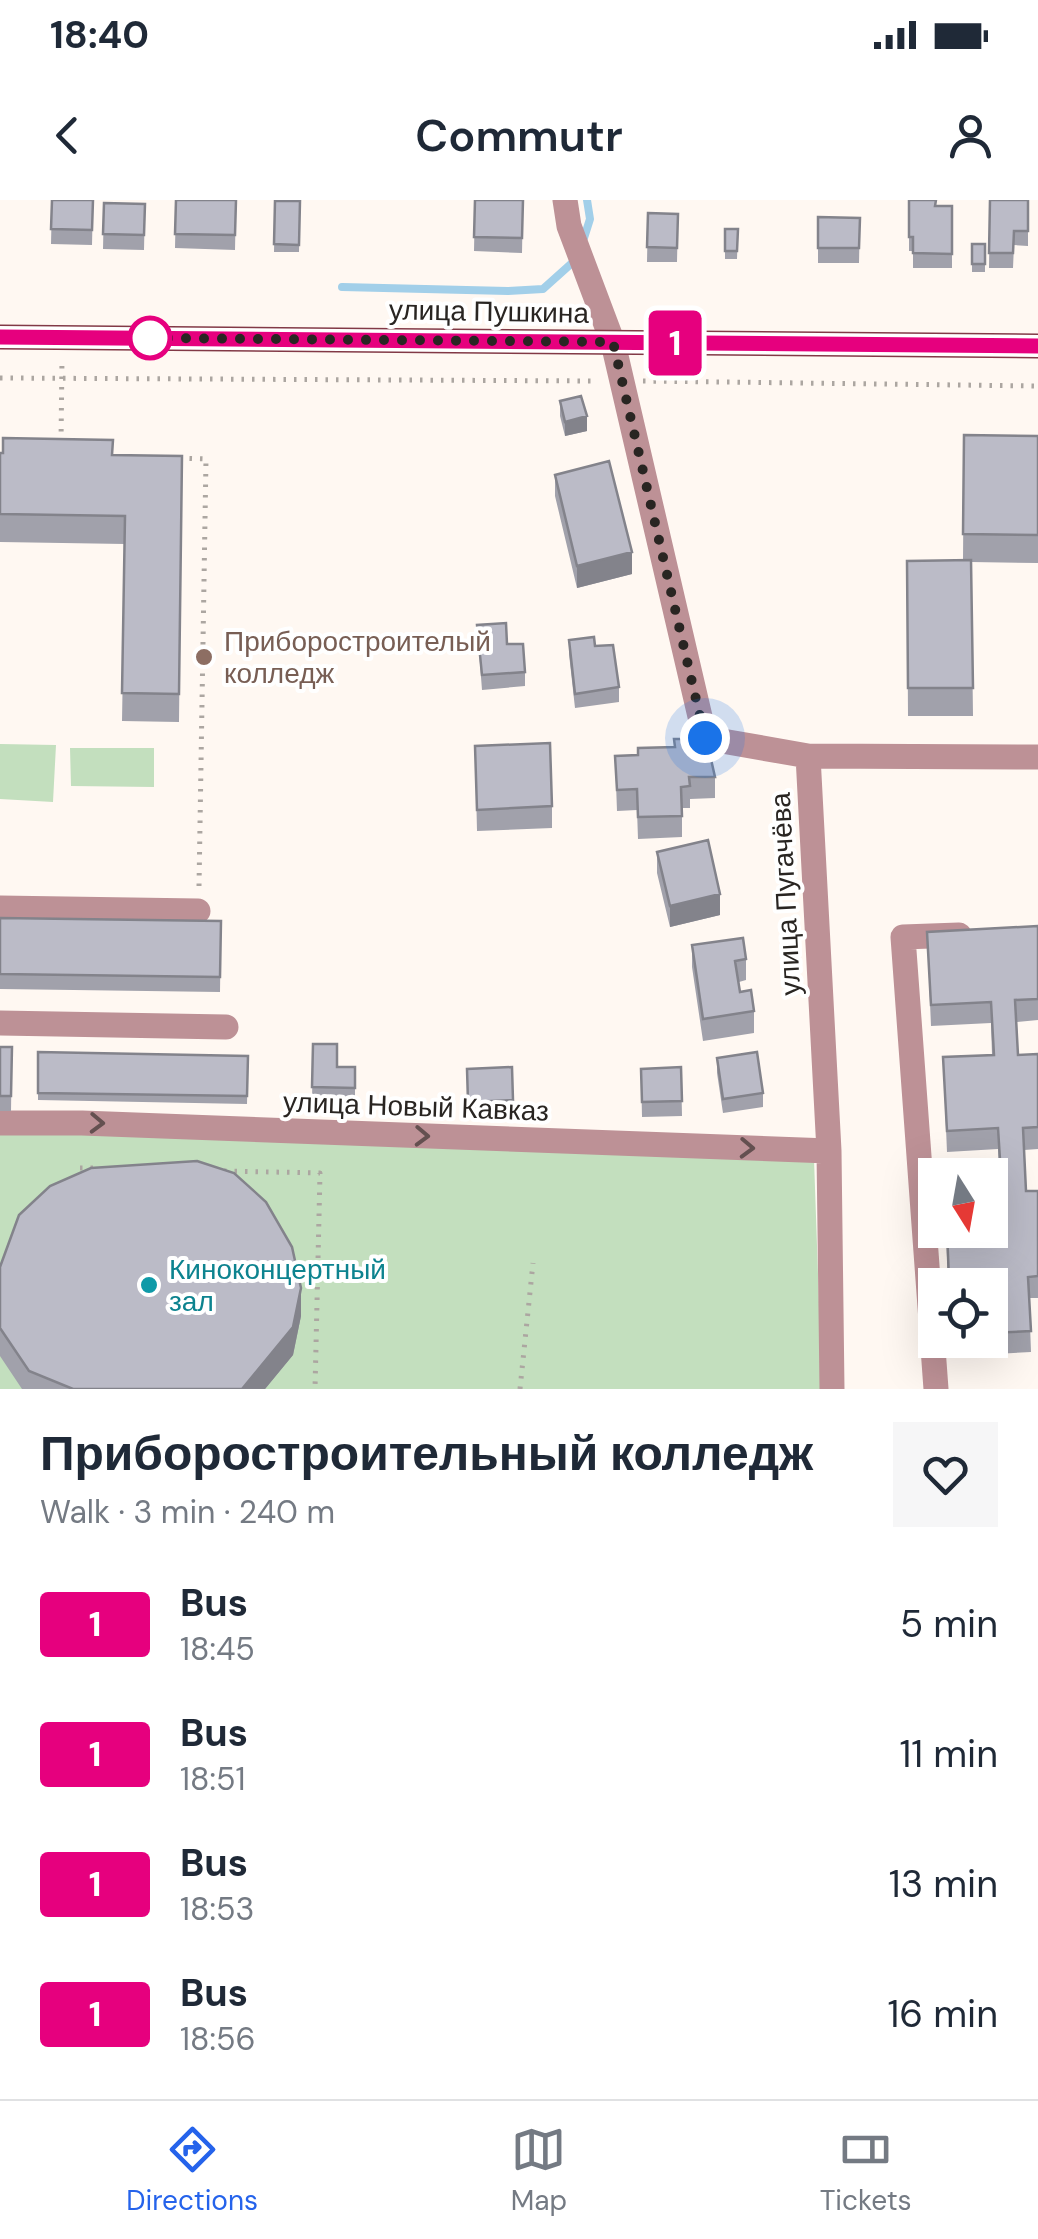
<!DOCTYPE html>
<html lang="en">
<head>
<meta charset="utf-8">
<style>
	body { margin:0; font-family:"DM Sans",sans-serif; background:#f6f6f7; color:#1f2937; height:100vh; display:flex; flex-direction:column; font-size:38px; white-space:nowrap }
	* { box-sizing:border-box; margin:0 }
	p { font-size:32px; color:#747a83 }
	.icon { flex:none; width:55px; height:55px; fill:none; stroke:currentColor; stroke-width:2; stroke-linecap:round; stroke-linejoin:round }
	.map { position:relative; height:1189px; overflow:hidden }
	.side { display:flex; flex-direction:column; background:#fff; flex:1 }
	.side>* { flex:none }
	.badge { padding:0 20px; border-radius:8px; font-size:35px; line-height:65px }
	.needle { width:65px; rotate:169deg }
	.fabs { position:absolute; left:918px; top:958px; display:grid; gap:20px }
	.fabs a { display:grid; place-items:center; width:90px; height:90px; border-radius:0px; background:#fff; box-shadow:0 10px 40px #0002; font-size:50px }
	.you { position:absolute; width:50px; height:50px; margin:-25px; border:8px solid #fff; border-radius:50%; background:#1a73e8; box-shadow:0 0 0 15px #1a73e833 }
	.map>.badge { position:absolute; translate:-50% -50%; box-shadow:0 0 0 5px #fff }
	.round { display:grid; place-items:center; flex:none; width:105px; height:105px; border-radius:0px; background:#f6f6f7 }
	.headline { display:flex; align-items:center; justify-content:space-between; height:170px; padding:0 40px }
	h1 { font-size:48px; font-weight:600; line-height:75px }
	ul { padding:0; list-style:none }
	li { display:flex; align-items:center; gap:30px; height:130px; padding:0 40px }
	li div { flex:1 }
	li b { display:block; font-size:38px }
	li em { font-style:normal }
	li .badge { min-width:110px; font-weight:700; text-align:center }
	.status { display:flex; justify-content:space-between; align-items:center; height:70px; padding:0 50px; background:#fff; direction:ltr }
	.status svg { height:28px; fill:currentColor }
	header { display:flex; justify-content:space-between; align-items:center; height:130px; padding:0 40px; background:#fff; font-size:45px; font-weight:600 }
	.tabs { display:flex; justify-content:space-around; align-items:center; height:140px; border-top:2px solid #e0e1e3; background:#fff; font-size:28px; color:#747a83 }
	.tabs a { display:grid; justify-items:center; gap:5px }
	.tabs .on { color:#2563eb }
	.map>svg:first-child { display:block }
	.park { fill:#c3dfbe }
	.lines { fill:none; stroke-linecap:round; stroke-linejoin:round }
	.stream { stroke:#a2cfe9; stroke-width:8 }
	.path { stroke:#aca6a1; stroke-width:5; stroke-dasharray:2.5 8; stroke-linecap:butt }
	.minor { stroke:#bd9196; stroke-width:25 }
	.major { stroke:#823946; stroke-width:25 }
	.wall { fill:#a1a1ab }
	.shaded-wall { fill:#83838b }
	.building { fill:#bbbbc7; stroke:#83838b; stroke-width:2.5 }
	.oneway { stroke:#645050 }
	.line-casing { stroke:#fff; stroke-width:22 }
	.line { stroke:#e6007e; stroke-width:15 }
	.walk { stroke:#292522; stroke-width:10; stroke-dasharray:0 18 }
	.stop-dot { fill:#fff; stroke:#e6007e; stroke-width:5 }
	.education-dot { fill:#8d6e63; stroke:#fff; stroke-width:4 }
	.culture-dot { fill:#0f9aa8; stroke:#fff; stroke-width:4 }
	.labels { text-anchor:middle; stroke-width:8; stroke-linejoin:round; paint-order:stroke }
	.street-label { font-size:28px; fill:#292522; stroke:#fff }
	.education-label { font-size:28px; fill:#785e54; stroke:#fff; text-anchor:start }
	.culture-label { font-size:28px; fill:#0d838f; stroke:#fff; text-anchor:start }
</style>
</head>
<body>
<div class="status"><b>18:40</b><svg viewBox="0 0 49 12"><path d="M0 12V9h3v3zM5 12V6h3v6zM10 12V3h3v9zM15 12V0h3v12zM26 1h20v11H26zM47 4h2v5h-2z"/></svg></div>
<header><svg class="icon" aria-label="back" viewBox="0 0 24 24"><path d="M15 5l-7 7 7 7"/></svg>Commutr<svg class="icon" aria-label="person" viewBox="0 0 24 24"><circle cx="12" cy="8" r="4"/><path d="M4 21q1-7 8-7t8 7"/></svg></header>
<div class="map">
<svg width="1038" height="1189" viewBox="0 0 1038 1189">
	<rect width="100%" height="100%" fill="#fff8f2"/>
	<path class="park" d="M0,544l56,1 -3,57 -53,-3z
		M70,548h84v39l-83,-1z
		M0,926l814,33 8,230h-822z"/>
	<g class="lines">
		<path class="stream" d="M584,38l6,-19 -3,-19
			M342,87l166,4 35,-2 29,-26"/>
		<path class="path" d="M0,178l597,3
			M643,181l395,5
			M61,242l1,-84
			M179,258l27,1 -7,427
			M80,968h18
			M224,971l96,2 -5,216
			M520,1189l13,-126"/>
		<path class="minor" d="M565,0l4,26 44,117 92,395 103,18 21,395 3,238
			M808,556l230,1
			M0,708l198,3
			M0,823l226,4
			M0,923h82l747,28
			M936,1189l-33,-452 56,-2"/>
		<path class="major" d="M0,137l1038,9"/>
	</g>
	<path class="wall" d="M52,0h41l-1,45 -41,-1z
		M176,0h60l-1,50 -60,-2z
		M475,0h48l-1,53 -48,-2z
		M909,0l27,6h16v62h-39v-17h-4z
		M990,0h38v46l-14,-1 -1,23h-24z
		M275,1h25l-1,51h-25z
		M104,3l41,1 -1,46 -41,-1z
		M648,13l30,1 -1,48h-30z
		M818,17l42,1 -1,45h-41z
		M725,29h13l-1,30h-12z
		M972,44h13v28h-13z
		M560,201l27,30 -22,5 -5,-20z
		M964,235l74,1v127l-67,-1 2,154h-65l-1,-155 56,-1z
		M0,253l182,3 -3,266 -57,-1 3,-177 -125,-2z
		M555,275l77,99 -55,14 -22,-92z
		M477,425l30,19 18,28v14l-43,4z
		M569,440l26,6 24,41v15l-44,6 -6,-54z
		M475,546l77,60v22l-75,3z
		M686,547l29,30v21l-25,1v9h-8v29l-44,2 -1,-29 -20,1 -2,-55 23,-1z
		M657,652l63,63 -50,12 -13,-54z
		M0,718l221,3 -1,71 -220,-3z
		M1038,726v94l-21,2 1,33 20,-1v95l-14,1 2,41h12v107h-9l2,54 -53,3 -1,-15h13v-55h-42l-2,-55h44l10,-38 -2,-43 -51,3 -4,-95 49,-2 -1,-32 -60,3 -4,-94z
		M692,745l54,14v21l-7,2 1,10 14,19v22l-51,8 -11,-74z
		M313,844l24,23h18v36l-43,-2z
		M0,847h12l-1,64h-11z
		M38,852l210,4 -1,48 -209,-4z
		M717,858l46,35v14l-40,6 -6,-40z
		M512,867l1,48 -45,2 -1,-48z
		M681,867l1,49 -40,1 -1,-48z
		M0,1067l301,49 -8,39 -28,34h-243l-22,-33z"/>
	<path class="shaded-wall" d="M587,216v15l-22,5v-14z
		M632,352v22l-55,14v-22z
		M720,694v21l-50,12v-21z
		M301,1088v28l-8,39 -28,34h-23z"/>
	<path class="building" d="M52,0h41l-1,30 -41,-1z
		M176,0h60l-1,35 -60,-1z
		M475,0h48l-1,38 -48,-1z
		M909,0h27l-1,6h17v48l-39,-1v-16h-4z
		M990,0h38v31h-14l-1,22h-24z
		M275,1h25l-1,44 -25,-1z
		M104,3l41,1 -1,31 -41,-1z
		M648,13l30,1 -1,34 -30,-1z
		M818,17l42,1 -1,30h-41z
		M725,29h13l-1,22h-12z
		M972,44h13v20h-13z
		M581,196l6,20 -22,6 -5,-21z
		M964,235l74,1v99l-75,-1z
		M3,238l110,2 -1,15 70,1 -3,238 -57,-1 3,-177 -125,-2v-61h3z
		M609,261l23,91 -55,14 -22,-91z
		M971,360l2,128h-65l-1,-127z
		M506,423l1,21h16l2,28 -43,3 -5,-50z
		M594,437l1,9 18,-1 6,42 -44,7 -6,-54z
		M674,539h11l1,8 22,-1 7,31h-26l1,9 -9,1 1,29 -44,1 -1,-28 -20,1 -2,-34 23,-1v-7l37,-1z
		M550,543l2,63 -75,4 -2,-64z
		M708,640l12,54 -50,12 -13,-54z
		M0,718l221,3 -1,56 -220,-3z
		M1038,726v73l-23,1 3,55 20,-1v73l-15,1 3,63h12v85l-10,1 3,54 -41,2v-48h-14l-1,-7 -26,2 -2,-50h43v-38l12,-1 -4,-63 -51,3 -4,-74 51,-2 -3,-53 -60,3 -4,-73z
		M743,738l3,21 -11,2 5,31 11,-2 3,21 -51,8 -11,-74z
		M313,844h24v23h18v21l-43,-1z
		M0,847h12l-1,49h-11z
		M38,852l210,4 -1,40 -209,-3z
		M757,852l6,41 -40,6 -6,-41z
		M512,867l1,33 -45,2 -1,-33z
		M681,867l1,34 -40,1 -1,-33z
		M197,961l37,12 32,29 26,45 9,41 -8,39 -51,62h-169l-44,-18 -29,-43v-61l19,-52 31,-29 41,-18z"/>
	<defs><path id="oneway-chevron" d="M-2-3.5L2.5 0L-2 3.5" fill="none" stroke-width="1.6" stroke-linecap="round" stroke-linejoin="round" transform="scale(2.5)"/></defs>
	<g class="oneway">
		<use href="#oneway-chevron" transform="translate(97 923) rotate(2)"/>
		<use href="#oneway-chevron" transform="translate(422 936) rotate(2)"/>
		<use href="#oneway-chevron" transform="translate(747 948) rotate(2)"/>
	</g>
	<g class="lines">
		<g class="line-casing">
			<path id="line" d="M0,137l1038,9"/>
		</g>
		<use href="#line" class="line"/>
		<path class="walk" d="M150,138l463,4 92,396"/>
	</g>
	<circle class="stop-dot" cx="150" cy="138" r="20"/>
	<circle class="education-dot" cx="204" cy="457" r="10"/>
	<circle class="culture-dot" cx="149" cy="1085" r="10"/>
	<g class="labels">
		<g class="street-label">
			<text transform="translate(489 111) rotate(1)" y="10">улица Пушкина</text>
			<text transform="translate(785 694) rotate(-93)" y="10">улица Пугачёва</text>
			<text transform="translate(416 906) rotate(2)" y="10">улица Новый Кавказ</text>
		</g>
		<g class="education-label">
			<text x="224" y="451">Приборостроителый<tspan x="224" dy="32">колледж</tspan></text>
		</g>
		<g class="culture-label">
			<text x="169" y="1079">Киноконцертный<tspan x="169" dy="32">зал</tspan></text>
		</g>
	</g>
</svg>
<div class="fabs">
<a><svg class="needle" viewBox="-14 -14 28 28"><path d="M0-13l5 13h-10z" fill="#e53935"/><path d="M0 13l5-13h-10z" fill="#747a83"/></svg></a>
<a><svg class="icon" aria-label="locate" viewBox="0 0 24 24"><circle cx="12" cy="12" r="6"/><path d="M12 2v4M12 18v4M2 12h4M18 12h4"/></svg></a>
</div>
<div class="you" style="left:705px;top:538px"></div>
<b class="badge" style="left:675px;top:143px;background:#e6007e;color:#fff">1</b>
</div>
<section class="side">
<div class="headline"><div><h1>Приборостроительный колледж</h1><p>Walk · 3 min · 240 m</p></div><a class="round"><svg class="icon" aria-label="heart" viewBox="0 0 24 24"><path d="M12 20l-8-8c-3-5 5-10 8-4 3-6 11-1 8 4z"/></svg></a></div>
<ul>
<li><span class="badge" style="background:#e6007e;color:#fff">1</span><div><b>Bus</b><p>18:45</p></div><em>5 min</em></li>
<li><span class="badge" style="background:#e6007e;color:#fff">1</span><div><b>Bus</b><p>18:51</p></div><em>11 min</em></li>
<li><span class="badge" style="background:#e6007e;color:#fff">1</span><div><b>Bus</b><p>18:53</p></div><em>13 min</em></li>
<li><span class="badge" style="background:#e6007e;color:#fff">1</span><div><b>Bus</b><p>18:56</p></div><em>16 min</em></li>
</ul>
</section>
<nav class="tabs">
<a class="on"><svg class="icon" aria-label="directions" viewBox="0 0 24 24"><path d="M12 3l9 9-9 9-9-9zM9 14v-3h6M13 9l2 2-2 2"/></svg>Directions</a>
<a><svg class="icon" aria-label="map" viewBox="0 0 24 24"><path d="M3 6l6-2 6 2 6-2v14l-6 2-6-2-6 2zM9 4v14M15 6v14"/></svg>Map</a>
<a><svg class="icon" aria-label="tickets" viewBox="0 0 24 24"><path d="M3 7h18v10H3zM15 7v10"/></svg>Tickets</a>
</nav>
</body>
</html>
